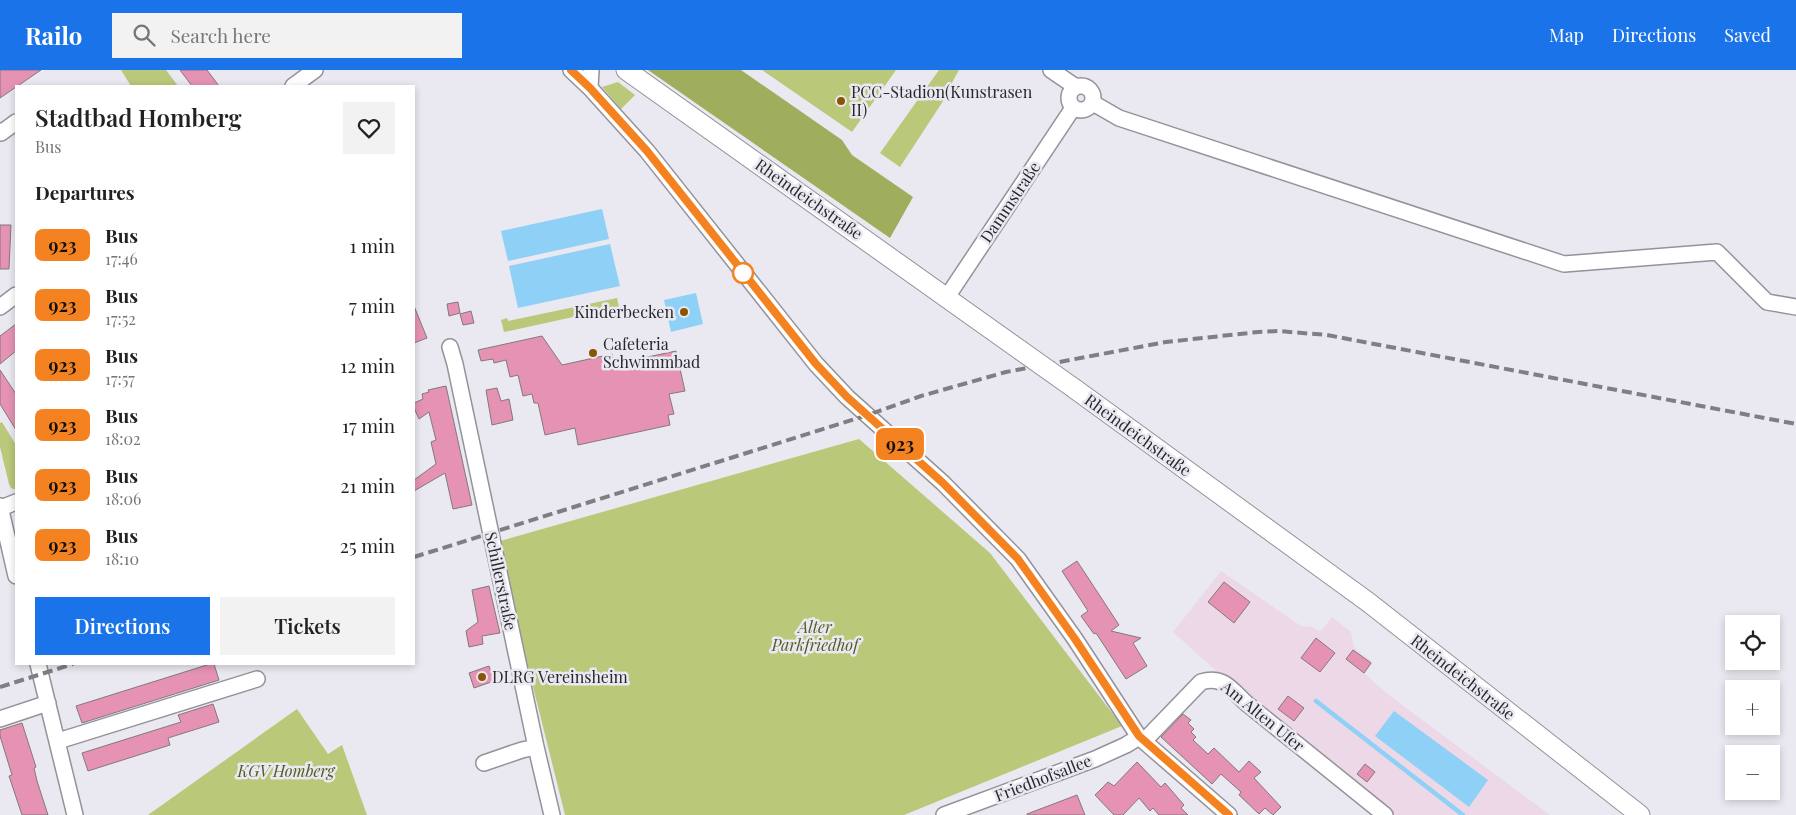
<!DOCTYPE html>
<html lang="en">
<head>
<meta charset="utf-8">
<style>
	body { margin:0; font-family:"Playfair Display",serif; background:#f2f2f2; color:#222; height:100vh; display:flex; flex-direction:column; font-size:19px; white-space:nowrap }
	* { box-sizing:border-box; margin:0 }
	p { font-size:16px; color:#767676 }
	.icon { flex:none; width:28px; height:28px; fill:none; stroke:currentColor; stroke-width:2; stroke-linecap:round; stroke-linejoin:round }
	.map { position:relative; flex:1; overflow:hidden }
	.side { position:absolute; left:15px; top:15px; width:400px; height:580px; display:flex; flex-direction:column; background:#fff; border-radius:0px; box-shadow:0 2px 8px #0003 }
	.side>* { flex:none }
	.badge { padding:0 10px; border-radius:8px; font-size:18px; line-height:32px }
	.fabs { position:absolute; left:1725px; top:545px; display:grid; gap:10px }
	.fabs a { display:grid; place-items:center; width:55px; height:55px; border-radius:0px; background:#fff; box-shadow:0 2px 8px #0003; font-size:25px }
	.map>.badge { position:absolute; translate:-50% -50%; box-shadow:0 0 0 2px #fff }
	h2 { padding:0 20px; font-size:19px; line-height:45px }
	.round { display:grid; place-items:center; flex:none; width:52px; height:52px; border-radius:0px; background:#f2f2f2 }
	.headline { display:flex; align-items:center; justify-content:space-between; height:85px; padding:0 20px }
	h1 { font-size:24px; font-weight:600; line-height:38px }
	.button { display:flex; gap:10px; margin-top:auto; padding:10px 20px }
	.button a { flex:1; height:58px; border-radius:0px; background:#1a73e8; color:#fff; font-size:20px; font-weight:600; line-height:58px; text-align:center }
	.button a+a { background:#f2f2f2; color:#222 }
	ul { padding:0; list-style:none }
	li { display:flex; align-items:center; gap:15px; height:60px; padding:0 20px }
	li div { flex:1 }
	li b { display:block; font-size:19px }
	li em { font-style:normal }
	li .badge { min-width:55px; font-weight:700; text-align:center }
	header { display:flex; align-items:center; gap:30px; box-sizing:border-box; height:70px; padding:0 25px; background:#1a73e8; color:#fff }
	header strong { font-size:24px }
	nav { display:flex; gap:28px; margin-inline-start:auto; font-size:18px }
	.search { width:350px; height:45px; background:#f2f2f2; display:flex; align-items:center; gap:12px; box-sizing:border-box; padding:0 18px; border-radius:0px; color:#767676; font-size:19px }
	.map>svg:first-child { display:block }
	.industrial { fill:#edd8e7 }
	.green { fill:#b9c879 }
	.forest { fill:#9fae5d }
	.water { fill:#8fd0f7 }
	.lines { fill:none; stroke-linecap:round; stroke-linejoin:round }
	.stream { stroke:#8fd0f7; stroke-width:4.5 }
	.building { fill:#e592b3; stroke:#82797c }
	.minor-casing { stroke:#94929a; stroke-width:18 }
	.major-casing { stroke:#94929a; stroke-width:21 }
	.minor { stroke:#fff; stroke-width:15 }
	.major { stroke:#fff; stroke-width:19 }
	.rail { stroke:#807e83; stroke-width:4; stroke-dasharray:10 5; stroke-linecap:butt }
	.major-bridge-casing { stroke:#94929a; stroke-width:21; stroke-linecap:butt }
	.major-bridge { stroke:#fff; stroke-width:19 }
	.line-casing { stroke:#fff; stroke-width:11 }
	.line { stroke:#f58220; stroke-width:8 }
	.poi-dot { fill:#8b5506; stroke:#eae8f0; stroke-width:2 }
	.stop-dot { fill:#fff; stroke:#f58220; stroke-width:2.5 }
	.labels { text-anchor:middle; stroke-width:5; stroke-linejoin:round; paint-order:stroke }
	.poi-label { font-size:16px; fill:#28272a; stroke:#eae8f0; text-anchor:start }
	.street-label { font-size:16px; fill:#28272a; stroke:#eae8f0 }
	.park-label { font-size:16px; font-style:italic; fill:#525c21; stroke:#eae8f0 }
</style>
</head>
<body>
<header>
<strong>Railo</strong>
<div class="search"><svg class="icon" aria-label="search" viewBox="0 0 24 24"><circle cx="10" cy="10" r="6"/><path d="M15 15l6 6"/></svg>Search here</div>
<nav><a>Map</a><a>Directions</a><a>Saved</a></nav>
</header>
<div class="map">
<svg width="1796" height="745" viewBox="0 0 1796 745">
	<rect width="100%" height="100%" fill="#eae8f0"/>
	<path class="industrial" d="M1221,501l80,55 11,1 6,4h3l11,-14 19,15 3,16 19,14 -8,12 21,19 164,122h-157l-133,-105 -87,-78z"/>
	<path class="green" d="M121,0h45l12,16h-47z
		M762,0h134l-44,62z
		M939,0h20l-10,18v4l-49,75 -20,-14z
		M618,12l17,13 -14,14 -19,-22z
		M617,228l2,9 -115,25 -3,-12 6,-2 1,3z
		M2,352l14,23v45l-5,-2 -2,-4 -9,-37v-24z
		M859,369l131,114 132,173 -218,89h-339l-68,-273z
		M297,639l31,45 14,-9 25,70h-219z"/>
	<path class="forest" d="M648,0h93l101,70 10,15 61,42 -23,41z"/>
	<path class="water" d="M602,139l7,30 -101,22 -7,-30z
		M610,174l10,42 -102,22 -9,-42z
		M696,223l7,31 -32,8 -7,-32z
		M1394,641l94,69 -19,27 -94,-71z"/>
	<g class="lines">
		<path class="stream" d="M1316,631l147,114"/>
	</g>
	<path class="building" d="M0,0h41l-41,28z
		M180,0h27l12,16h-27z
		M0,155h11l-2,44h-9z
		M458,232l2,11 -11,3 -2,-12z
		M414,236l13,32 -13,5z
		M471,241l3,12 -11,2 -3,-11z
		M16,254v27l-16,13v-28z
		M542,266l20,29 50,-11 2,10 62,-13 9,40 -16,3 5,20 -6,1 2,10 -92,20 -3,-17 -30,7 -7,-32h-4l-2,-9 -9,2 -5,-21 -8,2 -4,-17 -12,3 -1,-4 -12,2 -3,-11z
		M0,300l16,24v36l-16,-26z
		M446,316l26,119 -19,4 -8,-36 -31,18v-11l22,-16 -5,-22 5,-2 -7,-28 -10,7 -5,-11v-5l9,-4 -1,-5 7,-2 -1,-2z
		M497,318l4,13 8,-2 4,21 -21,5 -6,-35z
		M1077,491l42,64 -8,6 30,7 -8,5 14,23 -21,13 -30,-46 -2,1 -13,-18 7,-5 -26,-40z
		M1224,512l26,20 -16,21 -26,-21z
		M489,516l11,47 -18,3 1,8 -14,3 -3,-16 12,-9 -6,-32z
		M1316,568l19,15 -15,19 -19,-14z
		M1353,580l18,13 -7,10 -18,-14z
		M210,594h4l5,16 -137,43 -6,-17z
		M489,596l5,15 -20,7 -5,-15z
		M1288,626l16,12 -10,13 -16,-12z
		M213,634l6,18 -51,16 2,7 -82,26 -6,-18 99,-31 -3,-7z
		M1183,644l8,6 -3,3 6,6 -3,3 5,5 -3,3 15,14 6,-6 25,24 10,-11 12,11 -7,6 27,29 -8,8 -8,-7 -6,6 -20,-19 2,-3 -20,-18 -9,10 -51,-47z
		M22,653l14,44 -2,1 3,13 11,34h-26l-13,-39 3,-1 -12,-39v-6z
		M1137,692l24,25 4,-4 19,22 -3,3 7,7h-29l-6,-7 -3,3 -11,-13 -16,17h-9l-19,-20 13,-13 6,4z
		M1365,694l10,8 -8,10 -10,-8z
		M1077,725l8,20h-58v-1z"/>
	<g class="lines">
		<g class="minor-casing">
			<path id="minor" d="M571,0l19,18 57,63 169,213 31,33 96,86 75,76 57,80 64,98 90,78
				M1051,0l25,17
				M1069 28a12 12 0 1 1 24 0a12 12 0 1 1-24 0Z
				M293,16l22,-16
				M590,18l1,-18
				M1093,33l26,15 445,146 153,-12 50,50 29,5
				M0,61l1,2 15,-11
				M947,227l126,-189
				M0,237l16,-12
				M450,277l5,17 81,383 16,68
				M0,436l16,70
				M1,438l15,-6
				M38,594l37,151
				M0,649l48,-16
				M58,671l199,-62
				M1144,671l57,-59c22,-7 30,7 45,21l139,112
				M484,693l38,-13 14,-3
				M944,745l151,-56 31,-14 13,-8"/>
		</g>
		<g class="major-casing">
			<path id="major" d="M626,0l394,280
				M1075,319l293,213 272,213"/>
		</g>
		<use href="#minor" class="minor"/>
		<use href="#major" class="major"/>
		<path class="rail" d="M414,487l454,-142 53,-19 85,-24 160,-30 92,-10 20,-1 49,4 469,89
			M0,617l73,-23"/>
		<g class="major-bridge-casing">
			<path id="major-bridge" d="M1020,280l55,39"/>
		</g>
		<use href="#major-bridge" class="major-bridge"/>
	</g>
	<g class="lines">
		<g class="line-casing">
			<path id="line" d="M571,0l19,18 57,63 169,213 31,33 96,86 75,76 57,80 64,97 90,79"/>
		</g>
		<use href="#line" class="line"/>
	</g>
	<g class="poi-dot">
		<circle cx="841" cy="31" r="5"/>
		<circle cx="684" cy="242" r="5"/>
		<circle cx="593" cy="283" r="5"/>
		<circle cx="482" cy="607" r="5"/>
	</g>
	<circle class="stop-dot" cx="743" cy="203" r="10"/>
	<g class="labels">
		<g class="poi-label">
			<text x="851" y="28">PCC-Stadion(Kunstrasen<tspan x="851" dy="18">II)</tspan></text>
			<text x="674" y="248" text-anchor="end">Kinderbecken</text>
			<text x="603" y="280">Cafeteria<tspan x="603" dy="18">Schwimmbad</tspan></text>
			<text x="492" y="613">DLRG Vereinsheim</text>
		</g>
		<g class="street-label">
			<text transform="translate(809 129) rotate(35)" y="6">Rheindeichstraße</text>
			<text transform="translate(1010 132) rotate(-56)" y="6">Dammstraße</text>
			<text transform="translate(1138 365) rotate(36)" y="6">Rheindeichstraße</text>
			<text transform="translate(501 511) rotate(78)" y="6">Schillerstraße</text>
			<text transform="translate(1463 607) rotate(38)" y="6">Rheindeichstraße</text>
			<text transform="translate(1263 646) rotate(39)" y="6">Am Alten Ufer</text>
			<text transform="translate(1043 708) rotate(-21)" y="6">Friedhofsallee</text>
		</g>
		<g class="park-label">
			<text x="815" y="563">Alter<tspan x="815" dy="18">Parkfriedhof</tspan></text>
			<text x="286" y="707">KGV Homberg</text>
		</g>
	</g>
</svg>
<div class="fabs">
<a><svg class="icon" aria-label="locate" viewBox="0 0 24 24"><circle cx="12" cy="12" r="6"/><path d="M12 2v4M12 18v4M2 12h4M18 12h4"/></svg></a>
<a>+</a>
<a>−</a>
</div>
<b class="badge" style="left:900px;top:374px;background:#f58220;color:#111">923</b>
<section class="side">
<div class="headline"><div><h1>Stadtbad Homberg</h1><p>Bus</p></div><a class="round"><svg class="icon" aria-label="heart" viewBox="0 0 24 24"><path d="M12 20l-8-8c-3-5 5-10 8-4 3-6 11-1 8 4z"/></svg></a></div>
<h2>Departures</h2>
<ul>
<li><span class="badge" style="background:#f58220;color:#111">923</span><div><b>Bus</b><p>17:46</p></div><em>1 min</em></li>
<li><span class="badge" style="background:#f58220;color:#111">923</span><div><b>Bus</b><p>17:52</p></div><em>7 min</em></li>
<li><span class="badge" style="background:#f58220;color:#111">923</span><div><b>Bus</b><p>17:57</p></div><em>12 min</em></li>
<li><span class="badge" style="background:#f58220;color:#111">923</span><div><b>Bus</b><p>18:02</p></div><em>17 min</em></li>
<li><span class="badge" style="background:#f58220;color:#111">923</span><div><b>Bus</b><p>18:06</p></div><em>21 min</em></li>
<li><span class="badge" style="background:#f58220;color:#111">923</span><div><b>Bus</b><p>18:10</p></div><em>25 min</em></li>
</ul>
<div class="button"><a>Directions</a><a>Tickets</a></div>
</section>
</div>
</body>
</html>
